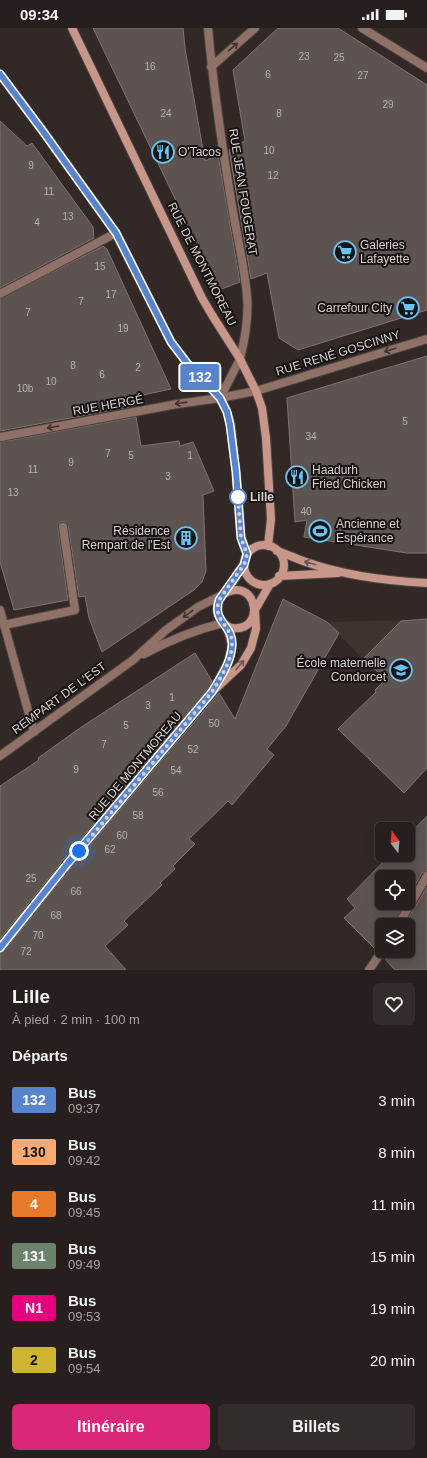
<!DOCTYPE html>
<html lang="fr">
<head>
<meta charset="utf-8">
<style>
	body { margin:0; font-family:Helvetica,sans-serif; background:#322c2a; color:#f1f3f6; height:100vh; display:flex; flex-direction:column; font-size:15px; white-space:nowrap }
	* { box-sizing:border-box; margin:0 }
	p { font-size:13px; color:#a4a2a4 }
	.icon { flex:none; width:22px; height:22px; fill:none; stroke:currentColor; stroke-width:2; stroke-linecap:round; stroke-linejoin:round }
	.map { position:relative; height:942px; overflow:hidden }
	.sheet { display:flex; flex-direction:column; background:#261f1d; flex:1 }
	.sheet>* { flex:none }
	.badge { padding:0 8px; border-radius:3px; font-size:14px; line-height:26px }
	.needle { width:26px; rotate:344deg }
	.controls { position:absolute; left:375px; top:794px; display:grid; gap:8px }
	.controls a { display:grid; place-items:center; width:40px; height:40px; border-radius:6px; background:#261f1d; box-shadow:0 2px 10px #0003,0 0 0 1px #423d3b; font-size:20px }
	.you { position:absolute; width:20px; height:20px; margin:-10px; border:3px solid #fff; border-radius:50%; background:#1a73e8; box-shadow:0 0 0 6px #1a73e833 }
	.map>.badge { position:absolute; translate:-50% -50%; box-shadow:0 0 0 2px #fff }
	h2 { padding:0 12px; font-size:15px; line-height:36px }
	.round { display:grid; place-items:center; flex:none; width:42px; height:42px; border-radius:6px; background:#322c2a }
	.head { display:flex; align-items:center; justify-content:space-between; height:68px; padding:0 12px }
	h1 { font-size:19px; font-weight:800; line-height:30px }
	.button { display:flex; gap:8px; margin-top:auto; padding:8px 12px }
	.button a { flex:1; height:46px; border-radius:6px; background:#db2777; color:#fff; font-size:16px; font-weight:800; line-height:46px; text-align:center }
	.button a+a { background:#322c2a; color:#f1f3f6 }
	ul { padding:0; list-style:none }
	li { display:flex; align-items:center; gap:12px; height:52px; padding:0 12px }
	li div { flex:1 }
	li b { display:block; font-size:15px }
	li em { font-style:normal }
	li .badge { min-width:44px; font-weight:700; text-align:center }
	.status { display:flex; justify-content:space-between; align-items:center; height:28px; padding:0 20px; background:#261f1d; direction:ltr }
	.status svg { height:11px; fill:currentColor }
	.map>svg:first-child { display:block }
	.built { fill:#40322d }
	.building { fill:#5d5451; stroke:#7e7471 }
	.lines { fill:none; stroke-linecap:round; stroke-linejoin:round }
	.lane-casing { stroke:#4c4442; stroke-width:10 }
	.street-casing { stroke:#4c4442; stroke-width:10 }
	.secondary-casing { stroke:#4c4442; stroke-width:10 }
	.lane { stroke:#907167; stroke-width:8 }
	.street { stroke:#907167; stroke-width:8 }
	.secondary { stroke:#c99789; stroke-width:8 }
	.oneway { stroke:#413430 }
	.oneway2 { stroke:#70554e }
	.line-casing { stroke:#fff; stroke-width:9 }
	.line { stroke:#5784cc; stroke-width:6 }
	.walk { stroke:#d7d1d0; stroke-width:4; stroke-dasharray:0 7.2 }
	.stop-dot { fill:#fff; stroke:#5784cc; stroke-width:2 }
	.labels { text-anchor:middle; stroke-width:4; stroke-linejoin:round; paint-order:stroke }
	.number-label { font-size:10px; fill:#b8b2b0 }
	.poi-label { font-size:12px; fill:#d7d1d0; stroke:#171312; text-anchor:start }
	.street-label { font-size:12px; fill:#d7d1d0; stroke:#171312 }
	.stop-label { font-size:12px; font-weight:bold; fill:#d7d1d0; stroke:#171312; text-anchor:start }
</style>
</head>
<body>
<div class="status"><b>09:34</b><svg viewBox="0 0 49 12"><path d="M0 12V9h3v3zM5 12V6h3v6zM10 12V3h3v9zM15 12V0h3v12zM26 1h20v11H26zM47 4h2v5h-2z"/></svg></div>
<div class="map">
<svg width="427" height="942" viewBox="0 0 427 942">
	<rect width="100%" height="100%" fill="#322927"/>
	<path class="built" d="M420,592l-32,61 -25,-22 -36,-37z"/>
	<path class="building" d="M93,0h90l2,20 20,113 13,-6 22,127 -21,8z
		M278,0h60l89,57v225l-129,40 -19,-12 -12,-65 -16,6 -22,-129 16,-9 -12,-71z
		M0,93l27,25 5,-3 61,84 1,11 -94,50z
		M103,218l4,3 64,140 -38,8 1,9 -134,25v-132z
		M427,328v197h-20l-103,-16 3,-17 -12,2 -8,-124z
		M136,389l5,29 38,-5 1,5 13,-4 21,49 -11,4 3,76 -4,11 -8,8 -92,62 -13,-34 -4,-22 -6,1 -11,-71 -3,-4h-5l-2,6 10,72 -54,10 -14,-48v-120z
		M283,571l44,23 12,11 -53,93 -19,23 7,6 -42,50 -4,-4 -39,38 6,5 -22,22 2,3 -15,14 2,2 -38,36 4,4 -23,21 21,24h-126v-17l4,-2 68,-85 147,-173 16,26z
		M427,591v149l-23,25 -66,-64 38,-37 -1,-2 11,-11 -23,-20 38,-38z
		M195,625l17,28 -1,5 -147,173 -64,80v-153l39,-26 -1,-2 42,-30z
		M427,788v55l-5,2 -14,24v-20h-26v26h23l-12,22h-11v21h-3l-3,4 -32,-32 11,-10 -8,-9 43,-44h18v-19z
		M427,859v83h-32l-11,-12 3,-7h21v-26h-4z"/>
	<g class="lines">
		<g class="lane-casing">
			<path id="lane" d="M240,331l-20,39 7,14 4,13 5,47 5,65 6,17
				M4,597l71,-15 -12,-83"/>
		</g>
		<g class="street-casing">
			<path id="street" d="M208,0c5,56 13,111 22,166 5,34 14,68 17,102 2,22 -2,43 -7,63
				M362,0l65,40
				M211,39l44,-39
				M0,46l42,56 74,103 55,109 16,21 33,35
				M0,266l116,-61
				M0,409l177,-33 43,-6 36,-7 171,-52
				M0,582l34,122
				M144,626c26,-14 50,-24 79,-31
				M0,728l133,-96 33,-30 32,-23 24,-12
				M398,897l29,-49
				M369,942l13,-19"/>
		</g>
		<g class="secondary-casing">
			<path id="secondary" d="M72,0l130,270 10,17 28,44 16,32 6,17 4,30 5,81 -3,27
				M244 537a20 20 0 1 1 40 0a20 20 0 1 1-40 0Z
				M277,523c9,3 18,7 26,10 39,14 83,20 124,22
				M279,548l59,-3
				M222,567c35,-22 45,37 11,33 -5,0 -9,-4 -12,-8 -11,-13 3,-27 11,-37 4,-6 8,-12 11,-18
				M255,582l15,-26
				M216,657l12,-22 4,-18 -5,-19
				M0,920l68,-85 144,-171 29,-27 10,-17 2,-8 3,-11 -1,-19"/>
		</g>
		<use href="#lane" class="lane"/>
		<use href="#street" class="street"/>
		<use href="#secondary" class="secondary"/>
	</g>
	<defs><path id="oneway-shaft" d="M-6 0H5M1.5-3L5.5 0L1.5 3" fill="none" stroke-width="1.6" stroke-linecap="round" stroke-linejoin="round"/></defs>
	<g class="oneway">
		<use href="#oneway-shaft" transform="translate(233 19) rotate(-41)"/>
		<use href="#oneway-shaft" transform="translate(390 322) rotate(163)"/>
		<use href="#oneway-shaft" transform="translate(181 375) rotate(172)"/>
		<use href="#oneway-shaft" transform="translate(53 399) rotate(170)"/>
		<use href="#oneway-shaft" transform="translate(188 586) rotate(144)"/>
	</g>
	<g class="oneway2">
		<use href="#oneway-shaft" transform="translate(310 535) rotate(-164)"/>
		<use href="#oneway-shaft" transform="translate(240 637) rotate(-50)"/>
	</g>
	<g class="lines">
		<g class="line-casing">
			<path id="line" d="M0,46l42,56 74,103 55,109 16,21 33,35 7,14 3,13 6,47 5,66 6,16 -3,11 -6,8 -19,27c-7,23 15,25 13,46 -1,17 -12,32 -20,46l-144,171 -68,85"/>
		</g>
		<use href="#line" class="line"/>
		<path class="walk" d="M79,823l133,-159c8,-14 19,-29 20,-46 2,-21 -20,-23 -13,-46l19,-27 6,-8 3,-11 -6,-16 -3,-41"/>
	</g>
	<defs>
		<g id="restaurant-ring" transform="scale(1.15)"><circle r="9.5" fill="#171312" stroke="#6ac3f1" stroke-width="1.5"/><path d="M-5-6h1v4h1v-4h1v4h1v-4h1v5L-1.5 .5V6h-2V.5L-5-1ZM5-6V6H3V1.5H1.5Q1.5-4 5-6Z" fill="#6ac3f1"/></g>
		<g id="supermarket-ring" transform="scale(1.15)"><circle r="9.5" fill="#171312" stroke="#6ac3f1" stroke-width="1.5"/><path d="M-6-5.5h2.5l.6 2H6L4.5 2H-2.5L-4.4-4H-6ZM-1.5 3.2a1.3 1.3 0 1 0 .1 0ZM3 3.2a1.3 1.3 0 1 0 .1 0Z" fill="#6ac3f1"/></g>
		<g id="stadium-ring" transform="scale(1.15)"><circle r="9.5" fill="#171312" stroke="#6ac3f1" stroke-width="1.5"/><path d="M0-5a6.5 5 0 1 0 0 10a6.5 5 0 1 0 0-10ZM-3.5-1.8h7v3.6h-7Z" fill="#6ac3f1"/></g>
		<g id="building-ring" transform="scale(1.15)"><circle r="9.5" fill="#171312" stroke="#6ac3f1" stroke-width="1.5"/><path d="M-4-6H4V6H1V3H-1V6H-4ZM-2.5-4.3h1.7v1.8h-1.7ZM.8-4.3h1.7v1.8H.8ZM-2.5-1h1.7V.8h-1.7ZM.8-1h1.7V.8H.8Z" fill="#6ac3f1"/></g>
		<g id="school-ring" transform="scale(1.15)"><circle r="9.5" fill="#171312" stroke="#6ac3f1" stroke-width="1.5"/><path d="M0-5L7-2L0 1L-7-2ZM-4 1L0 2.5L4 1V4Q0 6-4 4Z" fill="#6ac3f1"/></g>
	</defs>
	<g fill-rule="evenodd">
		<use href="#restaurant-ring" x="163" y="124"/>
		<use href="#supermarket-ring" x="345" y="224"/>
		<use href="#supermarket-ring" x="408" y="280"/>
		<use href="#restaurant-ring" x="297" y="449"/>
		<use href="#stadium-ring" x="320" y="503"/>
		<use href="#building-ring" x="186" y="510"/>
		<use href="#school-ring" x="401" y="642"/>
	</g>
	<circle class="stop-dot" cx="238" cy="469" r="8"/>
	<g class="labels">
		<g class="number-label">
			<text x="304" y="32">23</text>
			<text x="339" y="33">25</text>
			<text x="150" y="42">16</text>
			<text x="268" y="50">6</text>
			<text x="363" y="51">27</text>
			<text x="388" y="80">29</text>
			<text x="166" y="89">24</text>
			<text x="279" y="89">8</text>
			<text x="269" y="126">10</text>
			<text x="31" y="141">9</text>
			<text x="273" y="151">12</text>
			<text x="49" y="167">11</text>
			<text x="68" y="192">13</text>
			<text x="37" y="198">4</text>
			<text x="100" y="242">15</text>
			<text x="111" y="270">17</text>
			<text x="81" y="277">7</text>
			<text x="28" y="288">7</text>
			<text x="123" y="304">19</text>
			<text x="73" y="341">8</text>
			<text x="138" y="343">2</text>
			<text x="102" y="350">6</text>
			<text x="51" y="357">10</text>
			<text x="25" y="364">10b</text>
			<text x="405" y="397">5</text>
			<text x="311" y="412">34</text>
			<text x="108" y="429">7</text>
			<text x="131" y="431">5</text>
			<text x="190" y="431">1</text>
			<text x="71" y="438">9</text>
			<text x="33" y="445">11</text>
			<text x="168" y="452">3</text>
			<text x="13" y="468">13</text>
			<text x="306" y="487">40</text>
			<text x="172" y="673">1</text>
			<text x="148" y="681">3</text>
			<text x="214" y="699">50</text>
			<text x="126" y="701">5</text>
			<text x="104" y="720">7</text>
			<text x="193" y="725">52</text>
			<text x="76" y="745">9</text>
			<text x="176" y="746">54</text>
			<text x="158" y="768">56</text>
			<text x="138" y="791">58</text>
			<text x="122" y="811">60</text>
			<text x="110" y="825">62</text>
			<text x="31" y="854">25</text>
			<text x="76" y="867">66</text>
			<text x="56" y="891">68</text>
			<text x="38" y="911">70</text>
			<text x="26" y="927">72</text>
		</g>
		<g class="poi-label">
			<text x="178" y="128">O'Tacos</text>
			<text x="360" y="221">Galeries<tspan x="360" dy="14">Lafayette</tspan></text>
			<text x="392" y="284" text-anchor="end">Carrefour City</text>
			<text x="312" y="446">Haadurh<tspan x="312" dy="14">Fried Chicken</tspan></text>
			<text x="336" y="500">Ancienne et<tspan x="336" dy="14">Espérance</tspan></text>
			<text x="170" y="507" text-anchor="end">Résidence<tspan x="170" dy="14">Rempart de l'Est</tspan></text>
			<text x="386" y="639" text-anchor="end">École maternelle<tspan x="386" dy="14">Condorcet</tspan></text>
		</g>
		<g class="street-label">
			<text transform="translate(243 164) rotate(81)" y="4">RUE JEAN FOUGERAT</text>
			<text transform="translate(202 236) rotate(63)" y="4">RUE DE MONTMOREAU</text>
			<text transform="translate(338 325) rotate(-17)" y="4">RUE RENÉ GOSCINNY</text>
			<text transform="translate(108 377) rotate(-10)" y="4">RUE HERGÉ</text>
			<text transform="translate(59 670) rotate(-36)" y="4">REMPART DE L'EST</text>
			<text transform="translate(135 738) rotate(-50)" y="4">RUE DE MONTMOREAU</text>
		</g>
		<g class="stop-label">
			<text x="250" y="473">Lille</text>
		</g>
	</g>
</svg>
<div class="controls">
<a><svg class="needle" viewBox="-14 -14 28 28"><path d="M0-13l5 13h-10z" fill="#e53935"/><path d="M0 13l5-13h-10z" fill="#a4a2a4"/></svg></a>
<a><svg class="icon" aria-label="locate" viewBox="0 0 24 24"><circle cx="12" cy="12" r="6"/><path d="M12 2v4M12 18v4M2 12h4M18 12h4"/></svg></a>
<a><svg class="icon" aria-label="layers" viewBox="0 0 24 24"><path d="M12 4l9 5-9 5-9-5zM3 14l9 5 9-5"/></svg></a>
</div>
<div class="you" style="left:79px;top:823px"></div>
<b class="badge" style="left:200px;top:349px;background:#5784cc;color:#fff">132</b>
</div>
<section class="sheet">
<div class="head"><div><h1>Lille</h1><p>À pied · 2 min · 100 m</p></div><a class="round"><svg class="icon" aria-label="heart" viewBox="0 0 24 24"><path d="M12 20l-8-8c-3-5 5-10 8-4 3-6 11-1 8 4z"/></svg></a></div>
<h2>Départs</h2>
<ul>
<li><span class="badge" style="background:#5784cc;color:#fff">132</span><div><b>Bus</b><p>09:37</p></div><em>3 min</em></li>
<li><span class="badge" style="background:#f9a972;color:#111">130</span><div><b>Bus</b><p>09:42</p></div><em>8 min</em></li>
<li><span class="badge" style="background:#e7792b;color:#fff">4</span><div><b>Bus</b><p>09:45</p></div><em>11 min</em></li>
<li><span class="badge" style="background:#6b836b;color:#fff">131</span><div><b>Bus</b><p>09:49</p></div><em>15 min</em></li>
<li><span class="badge" style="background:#e6007e;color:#fff">N1</span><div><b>Bus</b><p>09:53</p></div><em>19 min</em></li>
<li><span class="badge" style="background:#ceb431;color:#111">2</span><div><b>Bus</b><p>09:54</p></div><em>20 min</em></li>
</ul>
<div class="button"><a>Itinéraire</a><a>Billets</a></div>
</section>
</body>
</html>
